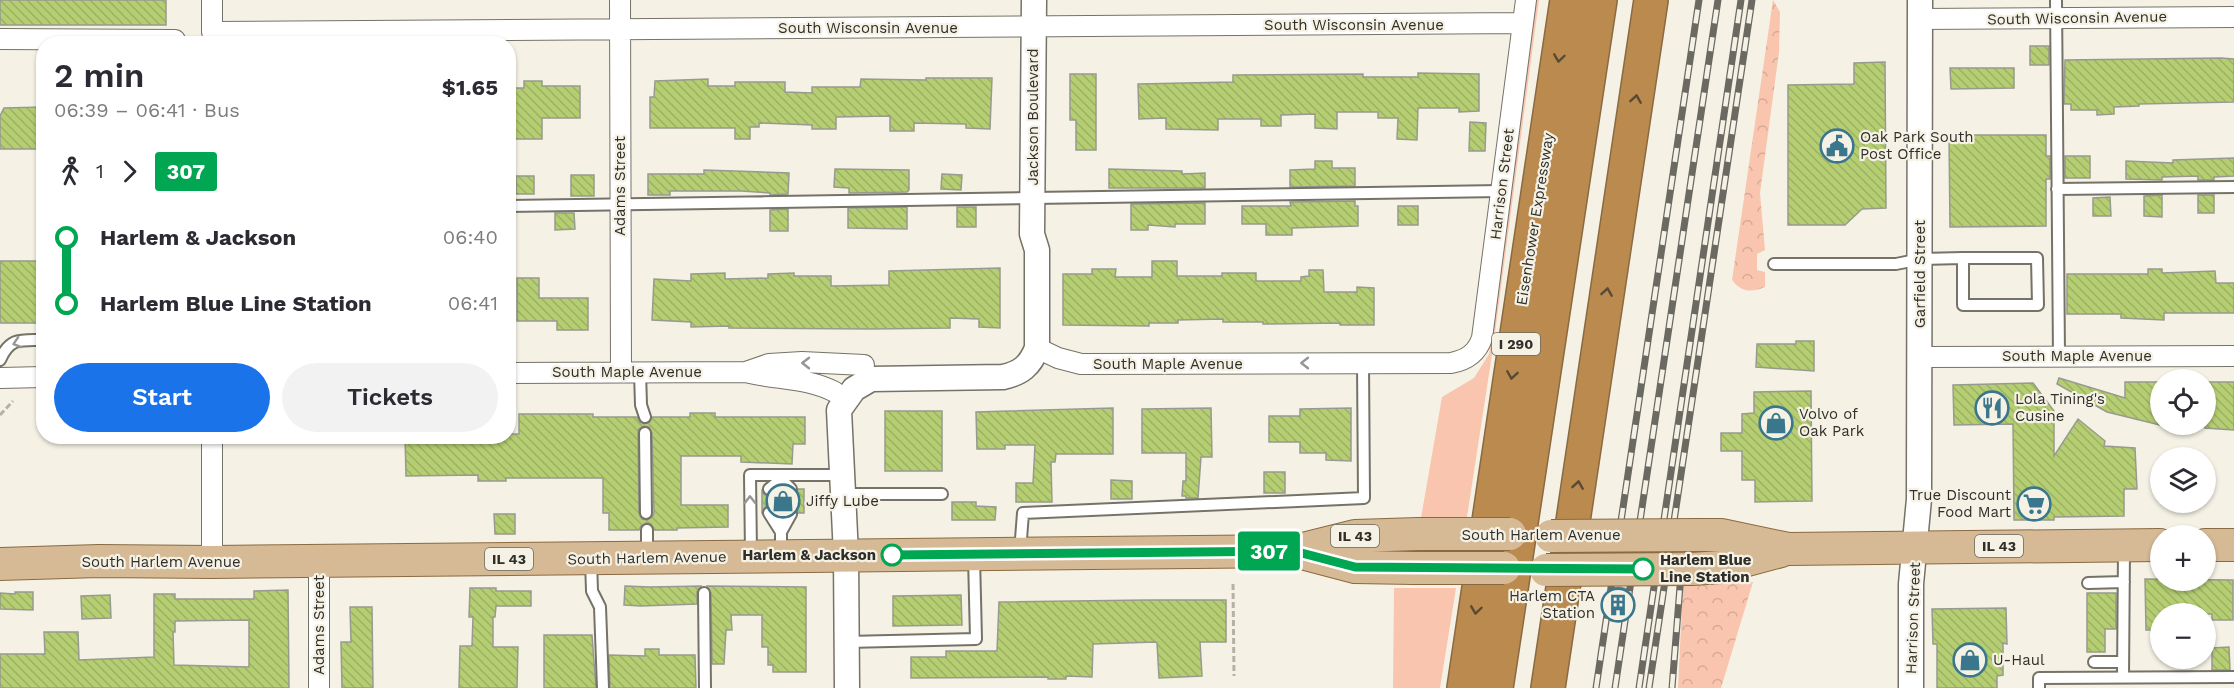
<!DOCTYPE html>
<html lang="en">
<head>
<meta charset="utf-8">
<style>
	body { margin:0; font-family:"Work Sans",sans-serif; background:#f2f2f3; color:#2b2b33; height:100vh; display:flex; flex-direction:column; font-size:22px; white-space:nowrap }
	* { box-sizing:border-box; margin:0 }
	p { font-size:20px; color:#7c7c81 }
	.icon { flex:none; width:33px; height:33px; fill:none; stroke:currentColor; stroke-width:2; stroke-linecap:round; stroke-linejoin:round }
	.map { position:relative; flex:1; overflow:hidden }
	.details { position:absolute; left:36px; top:36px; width:480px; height:408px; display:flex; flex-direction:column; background:#fff; border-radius:24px; box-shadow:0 2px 4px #0004 }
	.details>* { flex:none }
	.badge { padding:0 12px; border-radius:4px; font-size:21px; line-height:39px }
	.tools { position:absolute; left:2150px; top:369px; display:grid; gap:12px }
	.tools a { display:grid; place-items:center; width:66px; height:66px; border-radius:50%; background:#fff; box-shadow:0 2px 4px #0004; font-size:30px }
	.map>.badge { position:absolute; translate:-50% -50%; box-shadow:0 0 0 3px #fff }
	.legs { display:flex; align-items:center; gap:9px; height:66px; padding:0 18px; font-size:20px }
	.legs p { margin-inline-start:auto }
	.head { display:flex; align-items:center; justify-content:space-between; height:102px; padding:0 18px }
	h1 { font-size:33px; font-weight:600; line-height:45px }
	.cta { display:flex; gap:12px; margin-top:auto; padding:12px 18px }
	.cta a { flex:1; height:69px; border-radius:36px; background:#1a73e8; color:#fff; font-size:24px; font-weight:600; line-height:69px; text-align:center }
	.cta a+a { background:#f2f2f3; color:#2b2b33 }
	ul { padding:0 18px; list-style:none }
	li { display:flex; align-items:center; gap:21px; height:66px; font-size:22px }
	li i { display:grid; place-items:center; width:9px; height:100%; margin:0 8px; background:currentColor }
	li i::after { content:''; width:15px; height:15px; margin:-8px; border:4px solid; border-radius:50%; background:#fff }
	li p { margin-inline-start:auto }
	li:first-child i { background:linear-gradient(#0000 50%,currentColor 0) }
	li:last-child i { background:linear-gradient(currentColor 50%,#0000 0) }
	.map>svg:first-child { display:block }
	.green { fill:#f9c5ae }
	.forest { fill:url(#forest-crowns) }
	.building { fill:url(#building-back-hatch); stroke:#979b8f; stroke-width:1.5; fill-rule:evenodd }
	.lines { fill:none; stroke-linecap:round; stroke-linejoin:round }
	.service-casing { stroke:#757267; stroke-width:14 }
	.minor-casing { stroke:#757267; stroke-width:22 }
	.tertiary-casing { stroke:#757267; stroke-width:27 }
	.primary-casing { stroke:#8a6a41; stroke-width:34 }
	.motorway-casing { stroke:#8a6a41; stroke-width:36 }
	.path { stroke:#b4b1a7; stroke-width:3; stroke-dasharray:6 3; stroke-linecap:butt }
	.service { stroke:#fff; stroke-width:10 }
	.minor { stroke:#fff; stroke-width:20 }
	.tertiary { stroke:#fff; stroke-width:24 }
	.primary { stroke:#d6b995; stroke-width:32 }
	.motorway { stroke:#bb8a4e; stroke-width:33 }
	.rail-casing { stroke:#6b6a62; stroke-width:7 }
	.rail { stroke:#f5f2e5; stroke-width:4.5; stroke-dasharray:14; stroke-linecap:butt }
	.primary-bridge-casing { stroke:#8a6a41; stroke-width:34; stroke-linecap:butt }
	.primary-bridge { stroke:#d6b995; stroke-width:32 }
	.oneway { stroke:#594a34 }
	.oneway2 { stroke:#979694 }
	.line-1-casing { stroke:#fff; stroke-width:14 }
	.line-1 { stroke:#00a651; stroke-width:9 }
	.stop-1-dot { fill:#fff; stroke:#00a651; stroke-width:3 }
	.labels { text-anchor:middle; stroke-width:4.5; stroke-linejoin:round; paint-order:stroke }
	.shield { fill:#f5f2e5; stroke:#6a6961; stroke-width:1.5 }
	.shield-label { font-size:14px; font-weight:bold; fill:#2f2e29 }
	.street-label { font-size:15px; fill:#2f2e29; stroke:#f5f2e5 }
	.poi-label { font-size:15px; fill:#2f2e29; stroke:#f5f2e5; text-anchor:start }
	.stop-label { font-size:15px; font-weight:bold; fill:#2f2e29; stroke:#f5f2e5; text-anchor:end }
</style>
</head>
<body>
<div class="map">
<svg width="2234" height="688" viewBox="0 0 2234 688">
	<defs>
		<pattern id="forest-crowns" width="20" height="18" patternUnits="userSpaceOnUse" patternTransform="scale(1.5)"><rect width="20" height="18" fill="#f9c5ae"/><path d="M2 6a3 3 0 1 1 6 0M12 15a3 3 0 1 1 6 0" fill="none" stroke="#d6aa96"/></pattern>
		<pattern id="building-back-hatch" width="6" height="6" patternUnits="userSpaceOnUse" patternTransform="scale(1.5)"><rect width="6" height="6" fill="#b5ce72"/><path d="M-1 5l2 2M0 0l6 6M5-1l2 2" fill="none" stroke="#9cb163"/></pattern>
	</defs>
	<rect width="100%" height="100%" fill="#f5f2e5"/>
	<path class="green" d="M1534,0h5l-46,348 -26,169 -46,1 21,-121 32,-19 15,-24z
		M1394,588h62l-16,100h-47z"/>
	<path class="forest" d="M1773,0l7,12 -1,40 -19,141 5,57 -8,4v16l8,2v15c-14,6 -24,5 -33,-7z
		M1753,582l-32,106h-43l5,-103z"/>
	<path class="building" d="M0,0h166v25h-166z
		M2030,46h19v19h-19z
		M2221,58l13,1v43l-95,2v2l-25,1v7l-17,1v-5h-26v-6h-7l1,-44z
		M1885,62l1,146 -24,1 -17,16h-57v-140l66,-1v-21z
		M1950,68h64v20l-63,1z
		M1418,73l61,1v37l-20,1v-4h-41l-1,32 -20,-1 1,-21h-20v-6h-41v17l-22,-1v-14l-34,1v11h-20v-7h-43v11l-52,-1v-11l-27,1 -1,-35 95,-2v-7l130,-1v3h55z
		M1070,74h26v76h-20v-30h-6z
		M926,78h66l-2,51 -24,-1v-4l-52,-1v8h-24v-15l-54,1v12h-24v-4l-53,-2v4h-9v12h-15v-11h-85v-31h4l1,-16 53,-2v7h27v-4h50v10l27,1v-6h48l1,-8 65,1z
		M524,81h18v5h38v32h-38v21h-28l1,-51h9z
		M44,107v42h-44v-33l4,-8z
		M1470,122l16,1 -1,28h-16z
		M1949,135h97v21h4v23h-4v47l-96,1z
		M2065,156h25v22h-25z
		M2234,158v18l-20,1v3h-16v-4l-36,1v3l-36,-1v-18l47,2v-3z
		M1315,161h17v7h23v18l-65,1v-17l25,-1z
		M835,169l74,1v20l-2,2 -58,1v-5l-15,-1z
		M1109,169l73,2v3l23,-1v15h-96z
		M704,170l85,3 -1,21 -18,1v-2l-29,-2h-71v4h-22v-21h56z
		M942,174l20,1 -1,15 -20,-1z
		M571,175h23v21h-23z
		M516,176h18v18h-18z
		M2162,195v22l-18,-1v-20z
		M2198,195h16v18h-16z
		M2110,197l1,19h-18v-18z
		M1355,201v5h3v20l-66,2v7h-26v-11h-24v-18h49l-1,-4z
		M1205,203v21h-30v3l-27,-2v5h-17v-26z
		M1398,206h20v19h-20z
		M907,207v22l-59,-1v-20z
		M957,207h19v20h-19z
		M788,209v22h-18v-21z
		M555,213h19l1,16 -20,1z
		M0,261h44v62h-44z
		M1152,261h25v15h45v-3h34v8h45v-4l8,-1v-6h14l1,22h33v-5l17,1v37h-34v-2l-77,1v-2h-40v-3l-45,1v3h-29v3l-86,-1v-51h29v-5h24l-1,8h37z
		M1000,268v60l-21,-1v-8l-29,-1v10l-78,1 -143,-1v-2l-38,1v-5l-39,-2 2,-41 37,2v-7l34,-1v6l43,-1v-4l26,-1v3h37v10l58,-1v-14z
		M2148,269h14v4l53,-2 1,12h18v30h-70v7l-43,-2v-4h-54v-40h81z
		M517,278h22v20h49v32h-31v-9h-40z
		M1796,341h18v30l-58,-4 1,-23h39z
		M2059,378l66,20v-16h35v43l-53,-13 -50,-28z
		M2205,382h29v48l-29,-2z
		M2033,383l21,28v45l24,-37 27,22 -1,5 31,2 2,41h-13v27l-70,1v3h-40l-1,-96 -59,1 -1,-40z
		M1811,391l1,110 -57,1v-22h-13v-29h-21v-18h21v-19l12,-1v-21z
		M1113,408v46h-57l-1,8h-4l1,40h-36v-19h17l2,-38h-30v4h-28l-1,-37z
		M1211,408l1,49h-11l-3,41h-12v-2h-4l1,-15h3v-28h-44v-44z
		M1351,408v53l-25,-1v-7h-26v-11h-31v-26h31v-7z
		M885,411h57v60h-57z
		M690,413h25v4h90v27h-12l-1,20 -51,-2v-6h-60v49h47v22l-51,1v2h-23l-3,-6 -5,-1 -5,3 -2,4h-30v-17h-6v-35h-97v3h-28v-6l-72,1 -1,-40h103v-2h11v-20h74v3h44l3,5 4,2 6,-2 2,-5h38zM644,426l5,1 3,6 2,80 -2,4 -5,3 -5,-1 -3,-6 -1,-80 1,-4z
		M1264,472h21v21h-21z
		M1111,480l21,1v18h-21z
		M781,489l9,7 6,-1 2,-6h6v24h-6l-4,-6 -7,1 -5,-3 -7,3 -6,-2h-3l-4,6v-21l2,3 6,2z
		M952,502h24v4l20,1 -1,13h-43z
		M494,514h21v20h-20z
		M2145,579l88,1v40h-21v-6h-52v16h-14z
		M625,586l25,1 51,-1 -4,6v12l-56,2 -17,-1z
		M707,586l99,1v85h-33v-7h-5v-18h-6v-32h-31l1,15h-6l-2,34h-12l-1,-71z
		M1619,587l9,2 -5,33 -15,-2 4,-32z
		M470,588h26v3h35v15h-35l-1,11h-2v30h25l-1,41h-58l1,-42h12l1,-29h-4z
		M288,590l1,98h-289v-34h45l-1,-22h34l1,28 75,-3v-63h21v5h79v-8zM249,620v47l-75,-2 -1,-33h2v-11z
		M15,592h18v18l-33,-1v-16l15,1z
		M2087,593h29v36h-11v23h-18z
		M110,595l1,23 -29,1 -1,-23z
		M961,595l1,30 -69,1v-30z
		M1147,600h79v42h-26l2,34 -43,2 -2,-35 -1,-1 -63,2 -1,33 -26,-1v3h-18v-2l-137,1v-21h35v-6h51l2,-49z
		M350,607h22l1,81h-31l-1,-46h10z
		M2006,608l1,36 -4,-1v32l-6,1v12h-60v-44h-4l-1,-35z
		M544,635h48l4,53h-52z
		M2229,647l1,23h-18v-22z
		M645,649h14v6h36l1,33h-86l-1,-33 36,1z"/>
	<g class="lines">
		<g class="service-casing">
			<path id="service" d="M2056,0l3,356
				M2057,189l177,-2
				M508,206l993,-15
				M1774,264h122l25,-5 42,-1v47h75l-1,-47h-74
				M0,360c10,-23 21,-20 44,-20
				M640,372l1,33 4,12
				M645,433l1,80
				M781,479l10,10
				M769,489l12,-10v-4h61
				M843,494h99
				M781,512v41
				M769,513l12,19
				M647,530v24
				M781,532l10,-18
				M1020,552l3,-39 341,-15 -1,-135
				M751,553l-1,-78h31
				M591,561l1,30 8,16 3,81
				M2088,583l36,-1
				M704,593l1,95
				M847,642l129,-3 -2,-82
				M2094,662h29
				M2123,678l1,-129
				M2039,688v-10l195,-1"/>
		</g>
		<g class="minor-casing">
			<path id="minor" d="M212,0v32l1311,-9
				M620,0l1,372
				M1920,19l314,-2
				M0,39l175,1
				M1037,348l21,10 23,6 370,-1c16,-3 26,-10 31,-25l44,-338
				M1919,357l315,-1
				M746,372l23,-8 33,-2 62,3
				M508,373l238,-1c31,8 59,5 89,20
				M0,378l44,-1
				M212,436v126
				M319,561v127"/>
		</g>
		<g class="tertiary-casing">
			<path id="tertiary" d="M847,688l-1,-133 -7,-145 15,-21 17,-10 132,-2c18,-4 27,-11 34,-29v-98l-5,-16 2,-234
				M1911,688v-104l8,-85 1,-499"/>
		</g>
		<g class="primary-casing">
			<path id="primary" d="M1697,535h24l67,14 372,-4
				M2205,545h29
				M1298,552l57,15 58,1
				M0,564l99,-3 113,1 1083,-11 60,-15 63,-2
				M1692,569l29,-2 60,-16"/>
		</g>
		<g class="motorway-casing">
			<path id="motorway" d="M1464,688l103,-688
				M1496,688l104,-688
				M1548,688l103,-688"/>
		</g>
		<path class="path" d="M0,415l13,-14
			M1233,584l1,92"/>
		<use href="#service" class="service"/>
		<use href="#minor" class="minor"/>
		<use href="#tertiary" class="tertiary"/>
		<use href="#primary" class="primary"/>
		<use href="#motorway" class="motorway"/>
		<g class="rail-casing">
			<path id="rail" d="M1596,688l103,-688
				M1615,688l103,-688
				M1639,688l102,-688
				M1649,688l103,-688
				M1672,688l10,-127"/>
		</g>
		<use href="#rail" class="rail"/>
		<g class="primary-bridge-casing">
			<path id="primary-bridge" d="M1418,534h92
				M1551,536l146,-1
				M1413,568h91
				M1546,570l146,-1"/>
		</g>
		<use href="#primary-bridge" class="primary-bridge"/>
	</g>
	<defs><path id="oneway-chevron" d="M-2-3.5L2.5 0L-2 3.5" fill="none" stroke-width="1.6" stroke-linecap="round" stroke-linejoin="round" transform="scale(1.5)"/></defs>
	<g class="oneway">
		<use href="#oneway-chevron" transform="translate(1559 58) rotate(98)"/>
		<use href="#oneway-chevron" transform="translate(1636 99) rotate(-81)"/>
		<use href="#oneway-chevron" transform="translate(1607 292) rotate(-81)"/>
		<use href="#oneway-chevron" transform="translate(1512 375) rotate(99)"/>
		<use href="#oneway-chevron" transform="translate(1578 485) rotate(-81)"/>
		<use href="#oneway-chevron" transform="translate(1476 610) rotate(98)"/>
	</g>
	<g class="oneway2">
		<use href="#oneway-chevron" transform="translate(17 343) rotate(162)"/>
		<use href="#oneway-chevron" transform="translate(806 363) rotate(-180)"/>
		<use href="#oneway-chevron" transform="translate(1305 363) rotate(180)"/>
		<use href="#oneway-chevron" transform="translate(750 500) rotate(-91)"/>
	</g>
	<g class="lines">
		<g class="line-1-casing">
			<path id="line-1" d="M892,555l402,-4 61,16 288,2"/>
		</g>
		<use href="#line-1" class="line-1"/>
	</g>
	<defs>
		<g id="civic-ring" transform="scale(1.725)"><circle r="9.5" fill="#f5f2e5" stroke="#3a778d" stroke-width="1.5"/><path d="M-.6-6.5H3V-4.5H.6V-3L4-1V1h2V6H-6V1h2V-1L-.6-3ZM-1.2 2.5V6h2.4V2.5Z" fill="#3a778d"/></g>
		<g id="restaurant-ring" transform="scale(1.725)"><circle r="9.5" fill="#f5f2e5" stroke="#3a778d" stroke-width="1.5"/><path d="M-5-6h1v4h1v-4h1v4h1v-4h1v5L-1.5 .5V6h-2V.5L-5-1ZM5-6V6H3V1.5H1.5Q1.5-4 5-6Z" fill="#3a778d"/></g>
		<g id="shop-ring" transform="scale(1.725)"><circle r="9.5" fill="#f5f2e5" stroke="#3a778d" stroke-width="1.5"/><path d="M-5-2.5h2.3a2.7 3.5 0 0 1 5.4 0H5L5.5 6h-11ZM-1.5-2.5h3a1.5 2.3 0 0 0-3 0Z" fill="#3a778d"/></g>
		<g id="supermarket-ring" transform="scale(1.725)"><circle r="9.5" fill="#f5f2e5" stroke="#3a778d" stroke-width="1.5"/><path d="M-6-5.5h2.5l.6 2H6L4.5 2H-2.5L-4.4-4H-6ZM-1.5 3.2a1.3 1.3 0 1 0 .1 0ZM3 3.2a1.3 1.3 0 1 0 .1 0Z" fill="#3a778d"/></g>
		<g id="building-ring" transform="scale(1.725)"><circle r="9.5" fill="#f5f2e5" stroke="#3a778d" stroke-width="1.5"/><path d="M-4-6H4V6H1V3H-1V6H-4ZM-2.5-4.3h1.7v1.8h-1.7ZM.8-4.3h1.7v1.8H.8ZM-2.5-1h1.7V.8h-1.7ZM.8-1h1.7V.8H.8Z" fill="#3a778d"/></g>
	</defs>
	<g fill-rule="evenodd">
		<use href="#civic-ring" x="1837" y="146"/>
		<use href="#restaurant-ring" x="1992" y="408"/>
		<use href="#shop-ring" x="1776" y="423"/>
		<use href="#shop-ring" x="783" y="501"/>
		<use href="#supermarket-ring" x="2034" y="504"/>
		<use href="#building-ring" x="1618" y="605"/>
		<use href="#shop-ring" x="1970" y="660"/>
	</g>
	<g class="stop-1-dot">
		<circle cx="892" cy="555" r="10"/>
		<circle cx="1643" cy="569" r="10"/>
	</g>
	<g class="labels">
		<g class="shield">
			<rect x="1492" y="333" width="48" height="22" rx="4.5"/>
			<rect x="1331" y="525" width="48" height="22" rx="4.5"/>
			<rect x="1975" y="535" width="48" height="22" rx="4.5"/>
			<rect x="485" y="548" width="48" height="22" rx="4.5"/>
		</g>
		<g class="shield-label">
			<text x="1516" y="349">I 290</text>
			<text x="1355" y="541">IL 43</text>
			<text x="1999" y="551">IL 43</text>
			<text x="509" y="564">IL 43</text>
		</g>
		<g class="street-label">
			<text transform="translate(2077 18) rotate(-1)" y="5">South Wisconsin Avenue</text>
			<text x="1354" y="30">South Wisconsin Avenue</text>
			<text x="868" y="33">South Wisconsin Avenue</text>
			<text transform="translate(1033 117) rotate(-90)" y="5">Jackson Boulevard</text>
			<text transform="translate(1502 184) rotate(-83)" y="5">Harrison Street</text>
			<text transform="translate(620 186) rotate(-90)" y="5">Adams Street</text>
			<text transform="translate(1535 219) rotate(-81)" y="5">Eisenhower Expressway</text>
			<text transform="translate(1920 274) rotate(-90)" y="5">Garfield Street</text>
			<text x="2077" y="361">South Maple Avenue</text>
			<text x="1168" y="369">South Maple Avenue</text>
			<text x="627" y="377">South Maple Avenue</text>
			<text x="1541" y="540">South Harlem Avenue</text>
			<text transform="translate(647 558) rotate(-1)" y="5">South Harlem Avenue</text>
			<text x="161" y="567">South Harlem Avenue</text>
			<text transform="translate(1913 618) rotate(-88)" y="5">Harrison Street</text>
			<text transform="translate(319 625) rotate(-90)" y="5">Adams Street</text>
		</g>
		<g class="poi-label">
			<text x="1860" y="142">Oak Park South<tspan x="1860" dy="17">Post Office</tspan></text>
			<text x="2015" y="404">Lola Tining's<tspan x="2015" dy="17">Cusine</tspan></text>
			<text x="1799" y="419">Volvo of<tspan x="1799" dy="17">Oak Park</tspan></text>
			<text x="2011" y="500" text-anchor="end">True Discount<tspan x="2011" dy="17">Food Mart</tspan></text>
			<text x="806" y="506">Jiffy Lube</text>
			<text x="1595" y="601" text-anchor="end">Harlem CTA<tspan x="1595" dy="17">Station</tspan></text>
			<text x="1993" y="665">U-Haul</text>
		</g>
		<g class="stop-label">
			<text x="876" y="560">Harlem &amp; Jackson</text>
			<text x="1660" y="565" text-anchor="start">Harlem Blue<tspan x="1660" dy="17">Line Station</tspan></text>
		</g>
	</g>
</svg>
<div class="tools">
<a><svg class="icon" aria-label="locate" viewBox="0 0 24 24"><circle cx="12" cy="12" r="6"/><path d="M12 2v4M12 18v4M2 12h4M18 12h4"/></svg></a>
<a><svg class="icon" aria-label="layers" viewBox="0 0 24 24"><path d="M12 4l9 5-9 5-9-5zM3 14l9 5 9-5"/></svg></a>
<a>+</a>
<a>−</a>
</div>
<b class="badge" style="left:1269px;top:551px;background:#00a651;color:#fff">307</b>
<section class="details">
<div class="head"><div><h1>2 min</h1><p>06:39 – 06:41 · Bus</p></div><b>$1.65</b></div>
<div class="legs"><svg class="icon" aria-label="walk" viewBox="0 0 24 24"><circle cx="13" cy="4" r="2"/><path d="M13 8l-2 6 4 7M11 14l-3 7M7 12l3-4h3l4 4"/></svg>1<svg class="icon" aria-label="forward" viewBox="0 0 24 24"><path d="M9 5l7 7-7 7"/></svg><b class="badge" style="background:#00a651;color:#fff">307</b></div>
<ul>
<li><i style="color:#00a651"></i><b>Harlem &amp; Jackson</b><p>06:40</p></li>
<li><i style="color:#00a651"></i><b>Harlem Blue Line Station</b><p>06:41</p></li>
</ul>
<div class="cta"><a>Start</a><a>Tickets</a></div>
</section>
</div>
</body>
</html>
